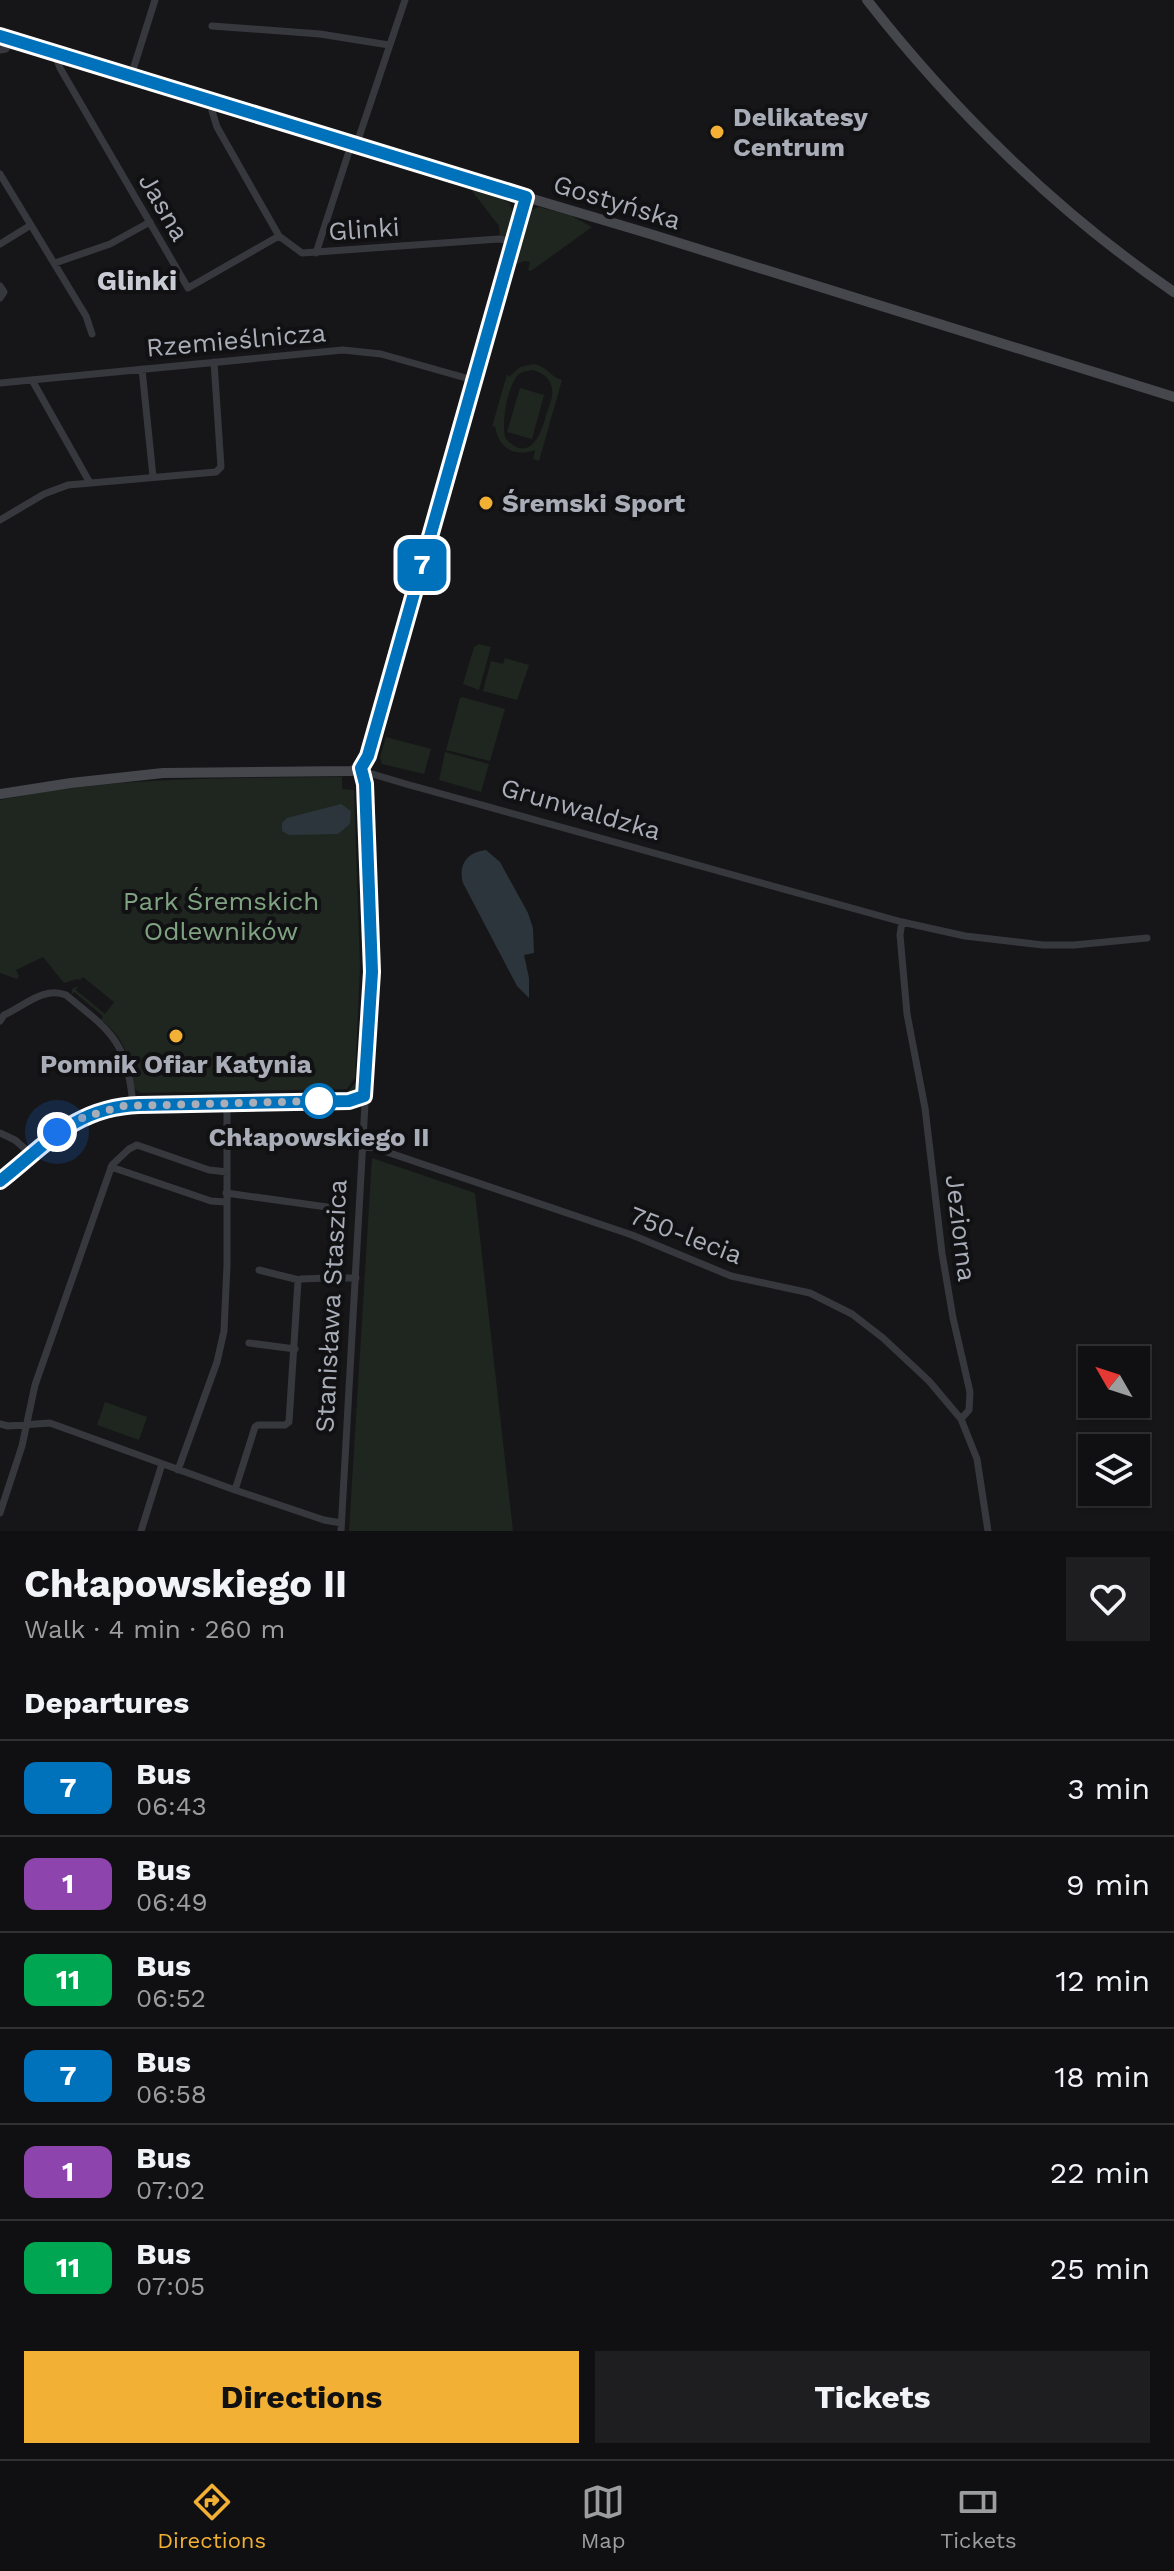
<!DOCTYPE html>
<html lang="en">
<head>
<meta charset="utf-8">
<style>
	body { margin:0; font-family:"Work Sans",sans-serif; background:#1e1e20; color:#f1f3f6; height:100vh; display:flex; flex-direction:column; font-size:30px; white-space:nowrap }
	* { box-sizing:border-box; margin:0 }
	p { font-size:26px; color:#9c9d9f }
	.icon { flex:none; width:44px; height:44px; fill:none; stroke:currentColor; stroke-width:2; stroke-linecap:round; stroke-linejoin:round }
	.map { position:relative; height:1531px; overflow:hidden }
	.drawer { display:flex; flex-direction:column; background:#101012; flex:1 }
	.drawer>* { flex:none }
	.badge { padding:0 16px; border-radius:12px; font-size:28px; line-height:52px }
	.needle { width:52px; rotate:309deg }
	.fabs { position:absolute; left:1078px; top:1346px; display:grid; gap:16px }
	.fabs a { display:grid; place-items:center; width:72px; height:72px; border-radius:0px; background:#101012; box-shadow:0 2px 6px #0004,0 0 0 2px #303032; font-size:40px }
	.you { position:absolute; width:40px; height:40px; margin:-20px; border:6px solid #fff; border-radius:50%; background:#1a73e8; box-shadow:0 0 0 12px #1a73e833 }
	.map>.badge { position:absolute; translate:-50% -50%; box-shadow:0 0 0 4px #fff }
	h2 { padding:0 24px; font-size:30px; line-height:72px }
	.round { display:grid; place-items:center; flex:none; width:84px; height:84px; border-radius:0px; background:#1e1e20 }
	.head { display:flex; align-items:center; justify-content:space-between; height:136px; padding:0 24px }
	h1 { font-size:38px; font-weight:700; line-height:60px }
	.button { display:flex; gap:16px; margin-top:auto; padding:16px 24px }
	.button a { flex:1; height:92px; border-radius:0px; background:#f2b134; color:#111; font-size:32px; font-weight:700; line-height:92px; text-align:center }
	.button a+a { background:#1e1e20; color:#f1f3f6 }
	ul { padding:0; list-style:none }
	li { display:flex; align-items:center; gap:24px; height:96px; padding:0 24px; border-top:2px solid #303032 }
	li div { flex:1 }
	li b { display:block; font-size:30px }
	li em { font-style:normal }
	li .badge { min-width:88px; font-weight:700; text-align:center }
	.dock { display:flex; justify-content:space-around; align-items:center; height:112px; border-top:2px solid #303032; background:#101012; font-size:22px; color:#9c9d9f }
	.dock a { display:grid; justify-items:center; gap:4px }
	.dock .selected { color:#f2b134 }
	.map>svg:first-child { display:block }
	.green { fill:#1e261f; fill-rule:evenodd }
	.water { fill:#2c353c }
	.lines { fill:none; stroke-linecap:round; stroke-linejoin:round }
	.minor { stroke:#37383d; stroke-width:7 }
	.tertiary { stroke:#37383d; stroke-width:9 }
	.secondary { stroke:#45474d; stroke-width:10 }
	.line-casing { stroke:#fff; stroke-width:18 }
	.line { stroke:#0072bc; stroke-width:12 }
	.walk { stroke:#a8adb8; stroke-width:8; stroke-dasharray:0 14.4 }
	.poi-dot { fill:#f2b134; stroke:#111113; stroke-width:3 }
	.stop-dot { fill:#fff; stroke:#0072bc; stroke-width:4 }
	.labels { text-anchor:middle; stroke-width:8; stroke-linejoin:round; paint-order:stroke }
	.poi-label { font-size:26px; font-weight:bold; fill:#a8adb8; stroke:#111113; text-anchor:start }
	.street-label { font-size:26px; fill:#a8adb8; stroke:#111113 }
	.park-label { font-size:26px; fill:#7fa381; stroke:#111113 }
	.stop-label { font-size:26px; font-weight:bold; fill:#a8adb8; stroke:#111113 }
	.neighbourhood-label { font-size:28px; font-weight:bold; fill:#c9ccd4; stroke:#111113 }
</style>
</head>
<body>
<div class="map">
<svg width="1174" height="1531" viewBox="0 0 1174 1531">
	<rect width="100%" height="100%" fill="#161618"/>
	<path class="green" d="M469,187l30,10 10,6 5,12 -7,20 -7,2 -1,-11z
		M539,207l31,8 22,12 -61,44 -3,-1 2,-8 -6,-1 -7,3 -4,-7 14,-45z
		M534,364c13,3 17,13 28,16l-23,81 -6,-2 2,-9c-20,8 -37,-2 -40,-24l-3,1 15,-53 2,3 11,-10zM532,370c9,2 16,6 19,15 4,10 -2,21 -5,30 -5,21 -17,48 -40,24 -6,-13 2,-56 13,-65 5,-3 8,-3 13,-4z
		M520,388l24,7 -12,44 -25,-7z
		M479,644l12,3 -12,43 -16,-6 11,-37z
		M505,658l24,7 -12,35 -34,-9 8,-30 12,3z
		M462,697l43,12 -15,52 -44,-11 14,-52z
		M386,737l45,12 -7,25 -42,-10 -2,-7z
		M445,752l44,12 -8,28 -42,-12z
		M342,777v12l12,1 6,177 -5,111 -8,11 -206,4 -7,-5c-6,-31 -7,-48 -33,-68l2,-4 -29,-24 -2,2v-5l6,-3 -2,4 29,24 9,-12 -31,-25 -3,3 -3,-1 -13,4 -21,-26 -27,13 3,6 -2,3 -17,-6v-173c112,-24 228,-22 342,-23z
		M361,795l6,131 -2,97 -4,61 -5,9 -8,3v-4l10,-13 5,-112 -7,-171z
		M372,1158l103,35 38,338h-164z
		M105,1402l42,15 -8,23 -42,-15z"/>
	<path class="water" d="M341,804l10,7 -1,13 -12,10 -49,1 -7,-4v-8l5,-5z
		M486,850l14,12 28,51 5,15 1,25 -10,2 5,23v20l-12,-12 -54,-103c-5,-18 4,-31 23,-33z"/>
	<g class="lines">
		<path class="minor" d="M212,26l108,8 69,11
			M0,50l6,-1 4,-10
			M58,54l-1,6 3,8 128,220 91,-52
			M131,76l24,-76
			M214,102l-2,9 5,16 62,109 23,17 197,-14 14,2
			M356,146l49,-146
			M0,174l86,142 6,18
			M0,244l31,-19
			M316,253l35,-108
			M55,263l55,-19 40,-22
			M0,286l4,6 -4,6
			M142,369l11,108
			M32,380l58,103
			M0,383l343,-33 38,4 92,26
			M0,520l44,-26 24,-9 148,-13 5,-5 -7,-105
			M361,768l8,5 37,11 496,138 63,14 78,9h31l73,-7
			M902,922l-2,13 7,79 18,94 17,145 11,65 17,74 -1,18 -8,9
			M0,1021l4,-6c20,-9 40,-29 62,-20 47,38 61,47 67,110
			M0,1133l15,7 16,14
			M362,1146l13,2 257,87 99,41 79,17 42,21 31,24 46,43 32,38 16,40 11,72
			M111,1167l100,34 15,1
			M0,1181c44,-36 73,-71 133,-76l216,-4 15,-5
			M226,1193l108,15 4,6 -9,64h27
			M259,1270l40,10
			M249,1343l46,6
			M0,1424l8,2 42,-3 185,67 89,30 17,3
			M178,1470l39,-108 7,-31 3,-66v-162
			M235,1490l20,-63 3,-2h27l4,-3 9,-141 3,-2 28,-1
			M0,1513l22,-67 13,-61 77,-220 17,-16 8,-4 72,25 18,2
			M141,1531l21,-67
			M341,1531l30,-534v-69l-7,-150 -2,-8"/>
		<path class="tertiary" d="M0,36l526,161"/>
		<path class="secondary" d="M867,0c86,110 191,213 307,292
			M0,794l71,-11 92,-10 188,-2 10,-3 7,-12 158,-559 121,36 527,164"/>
	</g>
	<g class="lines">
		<g class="line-casing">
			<path id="line" d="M0,36l526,161 -158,559 -7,12 4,16 7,188 -8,124 -15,5 -210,4c-64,2 -93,40 -139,76"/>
		</g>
		<use href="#line" class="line"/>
		<path class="walk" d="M57,1132l27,-15 39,-11 196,-5"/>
	</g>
	<g class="poi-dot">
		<circle cx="717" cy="132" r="8"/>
		<circle cx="486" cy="503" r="8"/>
		<circle cx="176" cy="1036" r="8"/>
	</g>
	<circle class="stop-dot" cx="319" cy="1101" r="16"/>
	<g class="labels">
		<g class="poi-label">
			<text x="733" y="126">Delikatesy<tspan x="733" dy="30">Centrum</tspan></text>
			<text x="502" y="512">Śremski Sport</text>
			<text x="176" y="1073" text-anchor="middle">Pomnik Ofiar Katynia</text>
		</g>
		<g class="street-label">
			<text transform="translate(617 202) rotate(17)" y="9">Gostyńska</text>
			<text transform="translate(164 207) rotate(60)" y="9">Jasna</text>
			<text transform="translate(364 229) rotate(-4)" y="9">Glinki</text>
			<text transform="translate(236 340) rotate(-5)" y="9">Rzemieślnicza</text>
			<text transform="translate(581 809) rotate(16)" y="9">Grunwaldzka</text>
			<text transform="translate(961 1228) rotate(83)" y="9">Jeziorna</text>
			<text transform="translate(686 1235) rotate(21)" y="9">750-lecia</text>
			<text transform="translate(331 1306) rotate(-87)" y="9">Stanisława Staszica</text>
		</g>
		<g class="park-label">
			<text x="221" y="910">Park Śremskich<tspan x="221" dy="30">Odlewników</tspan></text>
		</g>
		<g class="stop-label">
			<text x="319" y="1146">Chłapowskiego II</text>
		</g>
		<g class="neighbourhood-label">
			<text x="137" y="290">Glinki</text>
		</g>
	</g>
</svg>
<div class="fabs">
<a><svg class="needle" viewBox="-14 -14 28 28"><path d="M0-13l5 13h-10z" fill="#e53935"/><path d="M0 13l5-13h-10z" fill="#9c9d9f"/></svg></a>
<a><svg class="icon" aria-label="layers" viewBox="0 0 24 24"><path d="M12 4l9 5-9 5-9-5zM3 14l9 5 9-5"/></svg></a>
</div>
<div class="you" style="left:57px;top:1132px"></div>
<b class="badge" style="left:422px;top:565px;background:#0072bc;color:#fff">7</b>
</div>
<section class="drawer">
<div class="head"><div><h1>Chłapowskiego II</h1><p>Walk · 4 min · 260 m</p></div><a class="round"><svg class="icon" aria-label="heart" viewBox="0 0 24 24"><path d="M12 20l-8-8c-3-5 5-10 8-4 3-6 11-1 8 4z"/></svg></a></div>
<h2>Departures</h2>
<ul>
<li><span class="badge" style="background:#0072bc;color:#fff">7</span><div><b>Bus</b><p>06:43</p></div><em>3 min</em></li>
<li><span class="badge" style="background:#8e44ad;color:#fff">1</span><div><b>Bus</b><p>06:49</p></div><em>9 min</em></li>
<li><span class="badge" style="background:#00a651;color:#fff">11</span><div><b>Bus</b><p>06:52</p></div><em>12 min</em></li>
<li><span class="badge" style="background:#0072bc;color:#fff">7</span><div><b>Bus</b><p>06:58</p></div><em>18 min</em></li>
<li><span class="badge" style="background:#8e44ad;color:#fff">1</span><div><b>Bus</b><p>07:02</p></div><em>22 min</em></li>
<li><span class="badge" style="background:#00a651;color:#fff">11</span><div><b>Bus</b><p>07:05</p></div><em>25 min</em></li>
</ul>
<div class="button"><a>Directions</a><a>Tickets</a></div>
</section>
<nav class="dock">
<a class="selected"><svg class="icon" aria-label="directions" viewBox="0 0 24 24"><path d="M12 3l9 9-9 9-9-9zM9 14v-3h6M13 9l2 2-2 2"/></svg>Directions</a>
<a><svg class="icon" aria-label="map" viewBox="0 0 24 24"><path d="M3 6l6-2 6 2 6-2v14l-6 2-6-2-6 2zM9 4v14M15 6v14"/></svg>Map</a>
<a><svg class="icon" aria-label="tickets" viewBox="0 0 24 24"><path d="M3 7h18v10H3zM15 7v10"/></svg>Tickets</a>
</nav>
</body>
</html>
